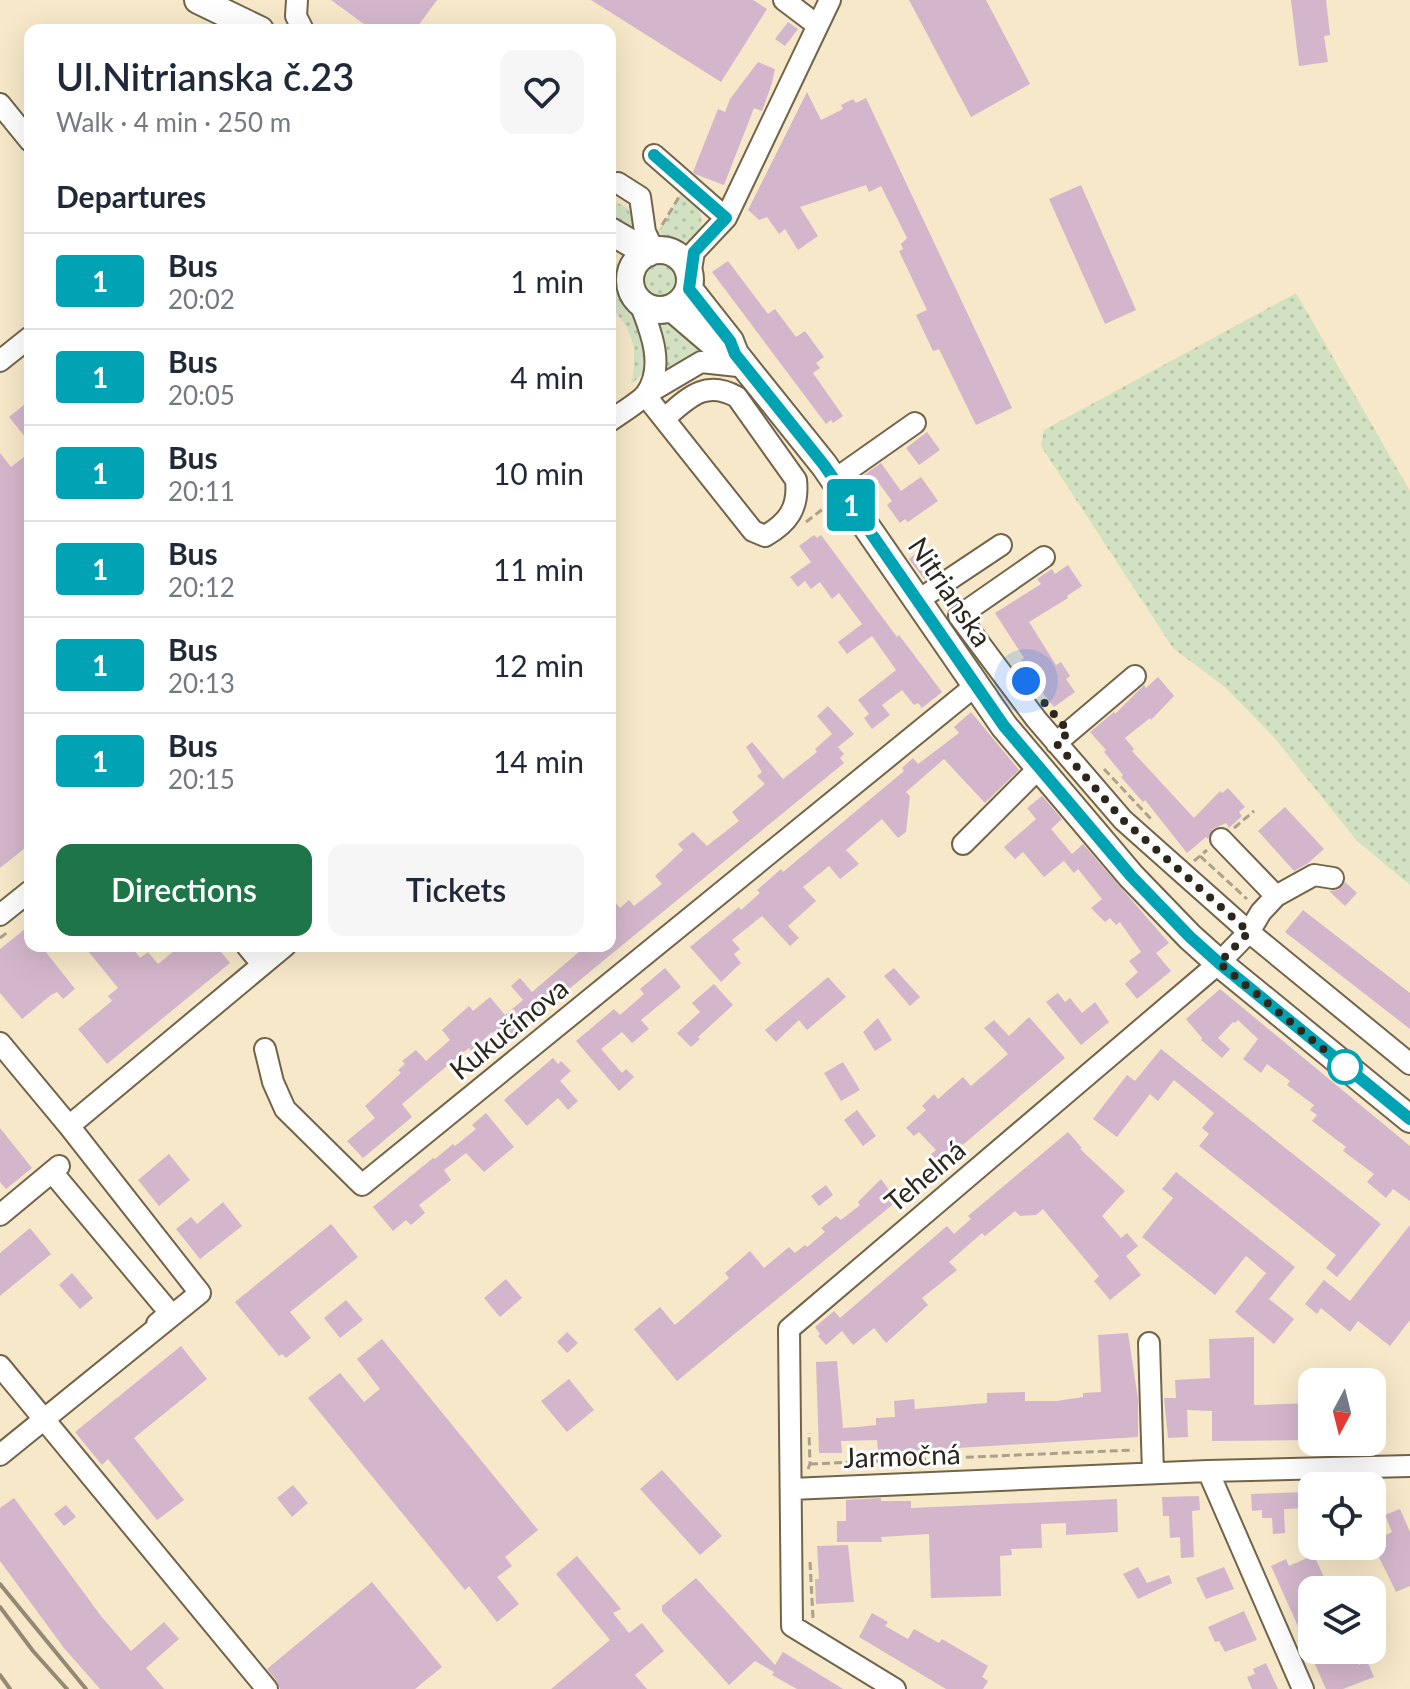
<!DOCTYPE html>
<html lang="en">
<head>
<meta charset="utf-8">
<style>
	body { margin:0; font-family:Lato,sans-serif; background:#f6f6f7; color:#1f2937; height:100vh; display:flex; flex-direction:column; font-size:30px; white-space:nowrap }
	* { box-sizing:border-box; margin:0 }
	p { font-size:26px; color:#747a83 }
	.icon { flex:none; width:44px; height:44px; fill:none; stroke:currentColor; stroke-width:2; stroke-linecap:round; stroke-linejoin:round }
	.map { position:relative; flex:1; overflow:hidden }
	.panel { position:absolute; left:24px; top:24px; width:592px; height:928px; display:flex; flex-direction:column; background:#fff; border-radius:16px; box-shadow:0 8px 32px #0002 }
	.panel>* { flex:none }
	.badge { padding:0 16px; border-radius:6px; font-size:28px; line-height:52px }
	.needle { width:52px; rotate:187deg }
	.buttons { position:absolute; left:1298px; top:1368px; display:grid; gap:16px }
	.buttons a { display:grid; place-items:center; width:88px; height:88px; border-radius:16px; background:#fff; box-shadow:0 8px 32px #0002; font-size:40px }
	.you { position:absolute; width:40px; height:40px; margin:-20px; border:6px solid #fff; border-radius:50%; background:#1a73e8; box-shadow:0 0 0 12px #1a73e833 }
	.map>.badge { position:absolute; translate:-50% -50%; box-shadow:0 0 0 4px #fff }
	h2 { padding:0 32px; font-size:30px; line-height:72px }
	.round { display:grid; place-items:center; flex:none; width:84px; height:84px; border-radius:16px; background:#f6f6f7 }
	.headline { display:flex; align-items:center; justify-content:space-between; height:136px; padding:0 32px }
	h1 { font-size:38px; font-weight:600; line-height:60px }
	.cta { display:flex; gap:16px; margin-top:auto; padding:16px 32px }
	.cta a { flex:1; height:92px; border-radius:16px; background:#1e7548; color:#fff; font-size:32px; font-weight:600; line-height:92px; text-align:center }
	.cta a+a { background:#f6f6f7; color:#1f2937 }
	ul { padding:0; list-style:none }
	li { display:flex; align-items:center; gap:24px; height:96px; padding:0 32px; border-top:2px solid #e0e1e3 }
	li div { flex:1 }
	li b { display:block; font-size:30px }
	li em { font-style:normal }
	li .badge { min-width:88px; font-weight:700; text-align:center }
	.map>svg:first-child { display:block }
	.grass { fill:url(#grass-dots) }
	.building { fill:#d3b6cb }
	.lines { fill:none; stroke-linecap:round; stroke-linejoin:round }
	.minor-casing { stroke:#716449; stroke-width:24 }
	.major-casing { stroke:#716449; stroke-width:30 }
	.path { stroke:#aca089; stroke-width:3; stroke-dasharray:8 4; stroke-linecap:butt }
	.minor { stroke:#fff; stroke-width:20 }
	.major { stroke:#fff; stroke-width:26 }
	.rail { stroke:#948974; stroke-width:4 }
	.line-casing { stroke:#fff; stroke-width:18 }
	.line { stroke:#00a3b4; stroke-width:12 }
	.walk { stroke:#2c261b; stroke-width:8; stroke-dasharray:0 14.4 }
	.stop-dot { fill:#fff; stroke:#00a3b4; stroke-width:4 }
	.labels { text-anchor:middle; stroke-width:6; stroke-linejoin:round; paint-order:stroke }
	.street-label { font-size:28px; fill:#2c261b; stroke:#fff }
</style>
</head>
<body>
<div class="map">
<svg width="1410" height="1689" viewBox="0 0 1410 1689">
	<defs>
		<pattern id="grass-dots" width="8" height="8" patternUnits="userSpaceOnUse" patternTransform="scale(2)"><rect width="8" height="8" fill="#d3e1c3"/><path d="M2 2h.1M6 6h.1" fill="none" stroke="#b5c1a7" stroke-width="1.8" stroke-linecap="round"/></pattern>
	</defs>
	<rect width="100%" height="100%" fill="#f7e8c9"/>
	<path class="grass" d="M681,193c7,6 16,11 19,19 7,16 -9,33 -25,30 -7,-1 -12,-6 -17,-10z
		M610,198l18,11 15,28 -33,-13z
		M610,257l9,8 4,29 13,20 12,38 -1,18 -16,14 3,-15v-22l-7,-20 -17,-22z
		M642 280a18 18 0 1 1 36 0a18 18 0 1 1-36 0Z
		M1296,293l114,198v394l-53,-44 -84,-105 -47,-48 -53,-40 -132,-202 3,-16z
		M666,318l50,34 -60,33 4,-60z"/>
	<path class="building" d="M331,0h106l-22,30h-43z
		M591,0h162l14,9 -46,73z
		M909,0h77l44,84 -59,33z
		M1291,0h35l4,35 -6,1 4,26 -29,4z
		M788,22l10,7 -13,17 -10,-7z
		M758,62l17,7 -3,14 -10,28 -8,-3 -30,77 -29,-11 -2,-2 25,-63 7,3 5,-13z
		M807,92l14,28 22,-11 -2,-4 12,-6 3,4 10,-5 146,310 -36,17 -37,-76 -6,2 -17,-36 11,-5 -28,-59 4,-2 -2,-5 6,-6 -26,-52 -12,6 -3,-7 -66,22 18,29 -20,14 -13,-21 -6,5 -12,-17 -8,3 -11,-10z
		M1081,185l55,125 -31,14 -56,-125z
		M728,261l40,53 7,-5 21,28 9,-6 19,26 -8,6 4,5 -7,5 30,43 -10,7 -2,-3 -5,4 -114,-152z
		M30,400v43l-21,-26z
		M927,432l13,18 -21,15 -13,-17z
		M30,452v392l-30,24v-415l11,14z
		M881,463l20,28 20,-14 17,24 -30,21 -3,-3 -5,4 -13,-18 5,-4 -14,-19 -5,4 -9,-11z
		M814,535l3,3 4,-3 76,102 2,-2 43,57 -20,16 -4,-5 -4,2 -12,-15 -20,15 8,10 -18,14 -8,-11 5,-4 -11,-14 38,-30 -24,-34 -25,18 -9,-12 24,-18 -23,-31 -7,6 -12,-17 -9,7 -6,-8 -7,6 -8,-10 21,-15 -12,-16z
		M925,546l17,23 -18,10 -15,-20z
		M1068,565l14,21 -15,10 1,2 -39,24 27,43 5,-3 9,14 -4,3 9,13 -21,15 -21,-26 2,-1 -14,-20 3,-2 -29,-45 46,-29 -4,-5 15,-10 3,5z
		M1158,677l16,19 -23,24 -1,-2 -25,20 9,11 -2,2 62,67 26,-27 2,2 6,-5 17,19 -6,5 3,4 -13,12 -3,-5 -13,6 -5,10 -2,-2 -19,16 -42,-53 -2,2 -22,-25 2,-2 -19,-23 2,-2 -16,-18 24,-20 1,2 29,-29 2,3z
		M828,706l26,28 -16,13 6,7 -4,4 4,5 -342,281 -10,-12 -21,19 -2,-3 -8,6 -59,50 10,13 -49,41 -16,-17 28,-23 -10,-12 36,-33 -3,-3 7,-6 -3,-3 14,-11 10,11 24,-21 -8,-10 27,-24 4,5 17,-14 15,18 18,-15 -12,-14 9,-8 12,14 54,-46h24v-50l10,12 9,-8 5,6 28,-22 -7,-8 28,-26 -5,-6 15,-12 14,14 32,-25 -7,-9 33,-28 -8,-8 5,-4 -16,-25 6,-5 31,37 34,-27 -2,-3 17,-15 -15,-18z
		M971,712l48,58 -34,33 -41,-44 -38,33 4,4 -4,36 -8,6 -16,-19 -36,31 13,14 -19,15 -11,-13 -26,21 13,14 -28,25 11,12 -9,8 -28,-30 -30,24 8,9 -6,5 7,9 -20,19 -31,-35 49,-40 2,3 19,-17 -3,-3 24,-21 2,3 121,-101 -2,-3 11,-10 5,6 41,-31 -5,-6z
		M1042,796l20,23 -11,10 21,25 11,-10 86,99 -13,10 15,18 -34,28 -12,-15 13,-12 -9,-11 12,-9 -21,-30 -4,3 -6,-7 -5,4 -14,-14 11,-9 -24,-30 -4,4 -10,-12 6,-5 -26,21 -21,-25 -8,7 -11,-12 32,-28 -9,-11z
		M1285,807l39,42 -17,15 -13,7 -36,-40z
		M1345,882l12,11 -12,13 -16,-15 9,-1z
		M1303,910l107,83v36l-125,-97z
		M30,925v21h11l34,43 -12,10 -6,-7 -6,3 -29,24 -22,-26v-44z
		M84,946h47l9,12 8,-6 10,12 22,-18h36l14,17 -123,101 -29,-35 34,-28 -4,-5 10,-8z
		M665,968l16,19 -40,33 8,9 -17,14 -10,-11 -21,17 21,24 4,-4 8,8 -15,14 -43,-50 38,-32 6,6 24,-21 -4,-5z
		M894,968l26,29 -10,9 -26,-30z
		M828,977l18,20 -39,33 -8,-10 -23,22 -11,-12z
		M714,984l19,21 -35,32 2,2 -9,8 -14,-14 23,-21 -8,-9z
		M1220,989l190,157v55l-17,-12 -7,9 -19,-16 7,-8 -31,-23 3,-4 -34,-26 5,-6 -7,-5 4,-5 -27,-20 3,-4 -23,-17 -6,9 -18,-14 15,-20 -20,-19 -3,3 -2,-1 -15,16 12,11 -8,9 -21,-18 1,-2 -16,-19z
		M1058,993l7,9 5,-4 12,15 13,-11 14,20 -28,23 -35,-43z
		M1029,1017l36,41 -126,107 -10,-9 7,-6 -17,-18 -5,4 -8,-8 20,-18 -4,-4 12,-12 4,5 25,-22 8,9 37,-32 -24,-26 10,-8 15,16z
		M878,1018l14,22 -17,11 -12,-19z
		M1161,1049l220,175 -44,53 -11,-9 10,-13 -137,-109 10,-12 -7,-6 12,-15 -40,-33 -16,21 -8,-7 -33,43 -24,-18 34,-44 8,6z
		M553,1058l5,6 3,-3 10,10 -11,10 18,20 -10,9 -10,-12 -31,28 -23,-26z
		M843,1062l17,28 -19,11 -17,-28z
		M857,1110l19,26 -13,10 -19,-26z
		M486,1113l28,34 -30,25 -18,-19 -22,17 7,10 -32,25 6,8 -14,12 -5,-5 -13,11 -20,-24 60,-49 2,1 18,-15 2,2 21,-17 -4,-4z
		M0,1128l32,40 -26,21 -6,-7z
		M1068,1132l14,16 -2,1 45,42 -23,25 19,22 6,-5 11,13 -12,10 15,19 -31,25 -16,-19 5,-5 -56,-67 -7,6 -16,1 -5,-5 -30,25 -3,-3 -33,29 8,8 -35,28 6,7 -42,38 -12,-15 -21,17 -11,-14 -16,14 -8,-9 2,-2 -5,-7 19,-16 6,7 107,-92 7,8 17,-15 -3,-3z
		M169,1154l21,26 -31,26 -21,-26z
		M1176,1172l119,95 -26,32 25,20 -20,25 -39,-32 31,-39 -20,-17 -31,39 -73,-58 31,-39 -11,-9z
		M881,1179l16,22 -220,180 -43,-52 26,-22 15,18 54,-47 -4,-5 25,-22 14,17 25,-21 6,6 10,-8 2,2 18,-15 -4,-4 15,-12 5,4 19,-15 -2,-3z
		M826,1185l7,10 -14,11 -8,-10z
		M223,1202l19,24 -42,33 -24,-30 15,-12 6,7z
		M331,1224l27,33 -68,55 21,26 -25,20 -4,-4 -3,2 -44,-54z
		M1410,1225v95l-20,26 -32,-25 -8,11 -29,-24 -4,6 -12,-10 19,-24 26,21z
		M30,1228l21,26 -51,42v-43z
		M72,1273l21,25 -13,11 -21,-24z
		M506,1279l16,19 -22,19 -16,-19z
		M346,1300l17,20 -23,18 -16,-20z
		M567,1332l11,11 -11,10 -10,-11z
		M1128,1333l10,66v38l-230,14h-30l-1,-11 -36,1 1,12h-23l-3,-91 21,-1 6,67 15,-1 18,-2v-7l19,-1 -1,-16 20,-2 1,10 72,-6v-10l38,-1v9h32l26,-4v-4l18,-1 -3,-57z
		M1254,1337v68l58,-2v37l-100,1v-30l-25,-1 1,27 -20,1 -4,-40h12l-1,-18 35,-2 -1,-39z
		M382,1339l156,191 -33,27 7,9 -15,11 22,27 -22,18 -28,-36 -4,4 -157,-192 32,-25 24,29 16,-13 -23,-30z
		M181,1346l26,33 -73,59 50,62 -27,20 -49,-61 -6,6 -27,-33z
		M569,1379l25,31 -27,22 -26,-31z
		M662,1470l60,66 -22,19 -60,-66z
		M293,1485l15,18 -16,14 -15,-19z
		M1307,1492v16l-23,1 1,24 -12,1 -1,-16h-10v-8l-10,1 -1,-17z
		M1199,1496l1,14 -8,1 2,46 -13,1 -1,-21 -10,1 -1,-22h-6l-1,-19z
		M14,1498l87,118 30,35 33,-29 15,17 -33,29 18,21h-64l-36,-41 -64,-87v-53z
		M881,1498v3h30v7l206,-9 1,33 -52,3v-12l-25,1 1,24 -31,1 1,6 -12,1 1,40 -70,2 -2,-64 -48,3 1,5h-45v-21h9v-21z
		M66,1505l10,12 -12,9 -10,-12z
		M1400,1509l10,23v54l-14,6 -19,-39 -5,3v-14l20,-10 -7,-17z
		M848,1545l6,57 -38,2 -1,-25h4l-2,-33z
		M1314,1555l13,29 -24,12 9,20v34h40l7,15 8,-4 7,16 -31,12h-17l-55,-123 15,-7 3,7z
		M577,1556l44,53 -8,4 16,20 13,-10 22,28 -29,24 12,14h-96l59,-49 -54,-66z
		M1138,1567l9,16 22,-8 3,8 -34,16 -15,-25z
		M1224,1567l10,22 -28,10 -10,-21z
		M696,1578l79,87 8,-13 60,37h-46l-25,-14 2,-3 -19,-11 -26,24 -67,-74v-5z
		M372,1582l70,85 -27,22h-135l-3,-8 -10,-12z
		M1244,1611l13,29 -32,12 -6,-11 -4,1 -7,-15z
		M872,1613l16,9 -3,4 23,13 6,-10 25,14 3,-4 46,27 -6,11 6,4 -5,8h-37l-87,-52z
		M1266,1663l12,26h-26l-5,-12 8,-3 -2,-5z"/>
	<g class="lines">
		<g class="minor-casing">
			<path id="minor" d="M297,0l-1,16 7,14
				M784,0l33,25
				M0,104l30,37
				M654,155l72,63
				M618,183l22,14 5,35 9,19
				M690,275l4,-23 32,-34 104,-218
				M0,361l30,-24
				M664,419c24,-21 41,-40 73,-22l59,83c3,28 -8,43 -31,56l-12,-5 -108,-136 56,-33 46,5
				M610,421c9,-7 30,-19 36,-27 20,-28 4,-65 -7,-93
				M834,480l81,-57
				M1044,557l-85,59 77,103 87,101 126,112 161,132
				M917,601l84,-56
				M1056,743l79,-67
				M963,844l76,-76
				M1276,896l38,-21 19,3
				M0,915l30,-24
				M247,946l15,18
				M0,1043l69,83 131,167 -200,162
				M265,1049l8,33 12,27 77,76 613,-499
				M69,1126l216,-180
				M52,1172l118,141 -13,11
				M0,1215l59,-49
				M1149,1343l4,130
				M0,1366l267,323
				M1208,1471l95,218
				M791,1489l417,-18 202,-5
				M895,1689l-103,-63 -3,-297 430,-366 30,-31 12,-20 15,-16 -55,-57"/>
		</g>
		<g class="major-casing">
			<path id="major" d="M198,0l62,30
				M610,231l38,22
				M630 280a30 30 0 1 1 60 0a30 30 0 1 1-60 0Z
				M689,289l41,52 5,13 89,111 180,261 127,150 59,61 29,26 191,156
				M672,308l49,42"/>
		</g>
		<path class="path" d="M662,225l17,-28
			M806,522l22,-17
			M1104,769l47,50
			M1234,828l20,-17
			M1200,856l47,43
			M1194,861l13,-11
			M0,938l9,-7
			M810,1464l324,-14
			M808,1469l2,-5 -1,-31
			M810,1562l3,56"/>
		<use href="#minor" class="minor"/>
		<use href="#major" class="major"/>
		<path class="rail" d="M0,1584l86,105
			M0,1607l33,44 34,38
			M0,1675l10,14"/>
	</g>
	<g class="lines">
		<g class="line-casing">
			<path id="line" d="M654,155l72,63 -32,34 -5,37 41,52 5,13 89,111 180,261 127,150 59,61 29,26 191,156"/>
		</g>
		<use href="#line" class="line"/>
		<path class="walk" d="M1026,681l43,51 -13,11 67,77 126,112 -30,31 126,104"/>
	</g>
	<circle class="stop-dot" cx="1345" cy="1067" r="16"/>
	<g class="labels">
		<g class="street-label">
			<text transform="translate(950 592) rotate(56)" y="10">Nitrianska</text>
			<text transform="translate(509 1029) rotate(-39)" y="10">Kukučínova</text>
			<text transform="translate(925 1176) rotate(-40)" y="10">Tehelná</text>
			<text transform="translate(902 1456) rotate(-2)" y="10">Jarmočná</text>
		</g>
	</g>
</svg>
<div class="buttons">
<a><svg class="needle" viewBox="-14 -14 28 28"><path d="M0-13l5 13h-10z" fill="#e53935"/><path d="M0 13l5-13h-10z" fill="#747a83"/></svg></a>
<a><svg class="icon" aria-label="locate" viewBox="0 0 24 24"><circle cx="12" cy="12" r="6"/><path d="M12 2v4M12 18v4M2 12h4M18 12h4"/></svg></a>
<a><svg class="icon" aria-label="layers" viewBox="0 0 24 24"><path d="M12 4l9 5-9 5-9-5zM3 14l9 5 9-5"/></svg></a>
</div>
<div class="you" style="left:1026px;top:681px"></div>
<b class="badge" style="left:851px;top:505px;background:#00a3b4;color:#fff">1</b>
<section class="panel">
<div class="headline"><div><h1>Ul.Nitrianska č.23</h1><p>Walk · 4 min · 250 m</p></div><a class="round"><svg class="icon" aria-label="heart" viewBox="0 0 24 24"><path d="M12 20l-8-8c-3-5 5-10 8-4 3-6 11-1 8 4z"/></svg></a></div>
<h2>Departures</h2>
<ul>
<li><span class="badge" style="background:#00a3b4;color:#fff">1</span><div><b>Bus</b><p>20:02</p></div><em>1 min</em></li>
<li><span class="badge" style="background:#00a3b4;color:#fff">1</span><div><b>Bus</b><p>20:05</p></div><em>4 min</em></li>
<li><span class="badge" style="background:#00a3b4;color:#fff">1</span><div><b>Bus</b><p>20:11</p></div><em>10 min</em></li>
<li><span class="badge" style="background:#00a3b4;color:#fff">1</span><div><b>Bus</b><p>20:12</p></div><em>11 min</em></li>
<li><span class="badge" style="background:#00a3b4;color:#fff">1</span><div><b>Bus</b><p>20:13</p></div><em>12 min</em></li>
<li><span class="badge" style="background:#00a3b4;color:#fff">1</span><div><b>Bus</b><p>20:15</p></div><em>14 min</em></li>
</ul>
<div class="cta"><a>Directions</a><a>Tickets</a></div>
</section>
</div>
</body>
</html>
